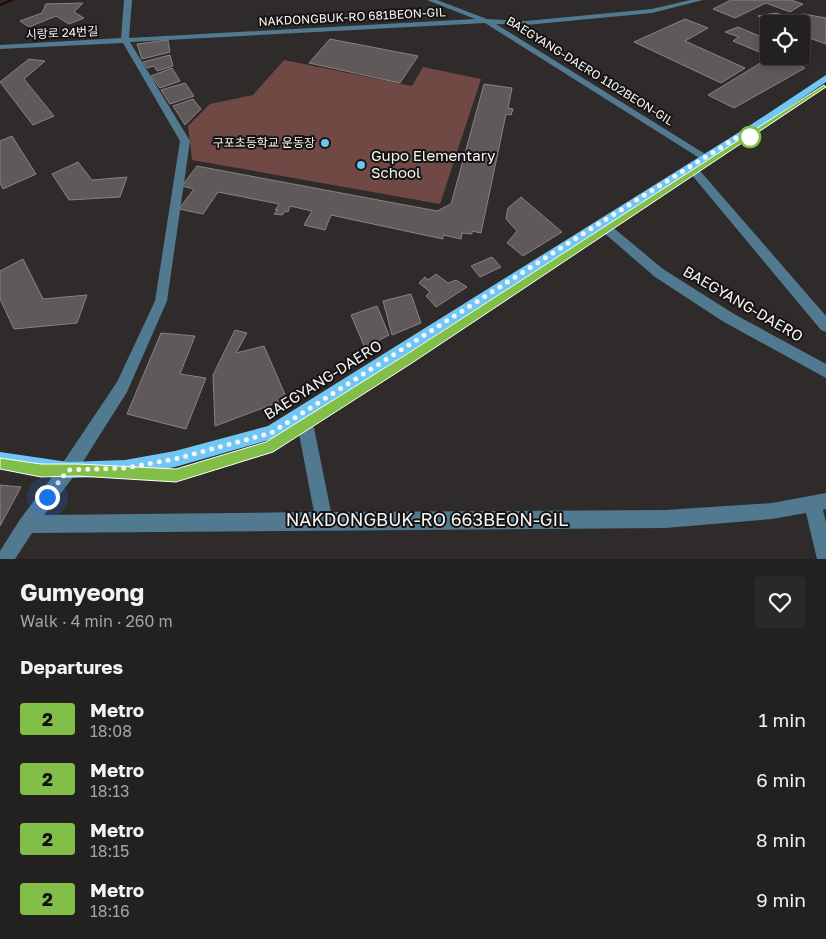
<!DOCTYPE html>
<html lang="en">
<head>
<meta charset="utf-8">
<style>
	body { margin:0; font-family:"Golos Text","Noto Sans KR",sans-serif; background:#2b2829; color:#f1f3f6; height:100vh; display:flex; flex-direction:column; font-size:19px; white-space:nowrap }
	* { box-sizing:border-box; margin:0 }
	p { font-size:16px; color:#a3a3a5 }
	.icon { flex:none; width:28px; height:28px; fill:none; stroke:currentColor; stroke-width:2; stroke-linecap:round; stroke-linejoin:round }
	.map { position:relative; height:559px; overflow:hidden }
	.sheet { display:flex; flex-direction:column; background:#232020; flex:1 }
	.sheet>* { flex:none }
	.badge { padding:0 10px; border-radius:4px; font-size:18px; line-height:32px }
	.controls { position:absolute; left:760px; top:15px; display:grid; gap:10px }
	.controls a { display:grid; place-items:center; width:50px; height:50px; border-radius:5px; background:#232020; box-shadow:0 2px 8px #0003,0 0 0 1px #403e3e; font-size:25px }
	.you { position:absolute; width:25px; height:25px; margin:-12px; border:4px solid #fff; border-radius:50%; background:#1a73e8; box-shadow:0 0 0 8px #1a73e833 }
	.map>.badge { position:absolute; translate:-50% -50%; box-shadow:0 0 0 2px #fff }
	h2 { padding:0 20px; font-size:19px; line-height:45px }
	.round { display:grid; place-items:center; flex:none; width:52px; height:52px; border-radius:5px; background:#2b2829 }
	.overview { display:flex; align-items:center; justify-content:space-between; height:85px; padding:0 20px }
	h1 { font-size:24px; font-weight:700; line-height:38px }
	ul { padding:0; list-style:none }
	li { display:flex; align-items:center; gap:15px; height:60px; padding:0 20px }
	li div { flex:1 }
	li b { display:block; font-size:19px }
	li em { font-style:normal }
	li .badge { min-width:55px; font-weight:700; text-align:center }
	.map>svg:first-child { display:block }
	.green { fill:#704944 }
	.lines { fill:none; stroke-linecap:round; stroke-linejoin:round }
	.stream { fill:#290102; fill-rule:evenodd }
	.building { fill:#5f5a59; stroke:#898382 }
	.minor { fill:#517a91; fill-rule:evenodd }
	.major { fill:#6fc7f8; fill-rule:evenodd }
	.line { fill:#81bf48; stroke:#fff }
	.walk { stroke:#f7f4f3; stroke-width:5; stroke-dasharray:0 9 }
	.stop-dot { fill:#fff; stroke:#81bf48; stroke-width:2.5 }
	.poi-dot { fill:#6cc3f2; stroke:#161413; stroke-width:2 }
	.labels { text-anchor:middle; stroke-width:4; stroke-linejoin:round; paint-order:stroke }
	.far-street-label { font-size:12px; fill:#f7f4f3; stroke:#161413 }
	.far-poi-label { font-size:12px; fill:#f7f4f3; stroke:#161413; text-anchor:end }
	.poi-label { font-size:15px; fill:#f7f4f3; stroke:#161413; text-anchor:start }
	.street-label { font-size:15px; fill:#f7f4f3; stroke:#161413 }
	.near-street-label { font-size:18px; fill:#f7f4f3; stroke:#161413 }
</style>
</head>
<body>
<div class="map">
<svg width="826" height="559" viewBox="0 0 826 559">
	<rect width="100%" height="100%" fill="#2f2b2a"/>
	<path class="green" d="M284,60l128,26 11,-19 58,12 -41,125 -248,-44 -4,-34 22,-22 43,-9z"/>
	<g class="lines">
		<path class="stream" d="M9,0h5l-14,6v-2z"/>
	</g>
	<path class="building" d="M731,0h60l12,4 -13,8 -24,-9 -31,15 -22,-9z
		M83,3l-9,9 10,6 -15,6 -13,-8 -27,11 -9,-6 22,-8 4,-9z
		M776,13l18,5 10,-4 22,4v26l-25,-9v-11h-25l-18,-8z
		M685,19l23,9 -23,13 60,27 -24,15 -87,-41z
		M738,27l31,13v11l-5,3 -31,-13 6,-4 -14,-5z
		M330,39l88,17 -18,27 -91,-20z
		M168,40l2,12 -28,7 -5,-15z
		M170,55l3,11 -16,5 -3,-5 -7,2 -4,-6z
		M772,56h8l25,12 -71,40 -26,-13z
		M29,59l16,2 -21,18 30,37 -21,9 -33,-43z
		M172,68l8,13 -20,7 -9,-12z
		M185,83l9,13 -24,8 -9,-14z
		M484,84l28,4 -4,20 5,1 -2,6 -5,-1 -25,119 -9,-2v3l-10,-1 -1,6 -18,-4v4l-112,-24 -6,15 -21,-5 8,-14 -22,-5 -2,6 -2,-1 -4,4 -8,-1 4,-4h-3l4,-6 -61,-12 -15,22 -24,-5 15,-20 -12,-3 15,-20 240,45 14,-7z
		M193,99l8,10 -16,16 -12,-19z
		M12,136l24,38 -33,15 -3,-6v-42z
		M78,162l14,18 35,-3 -7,20 -51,3 -17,-26z
		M521,197l41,35 -39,24 -16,-13 10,-12 -11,-12 2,-11z
		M492,257l9,10 -21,10 -9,-11z
		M23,259l20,40 44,-4 -10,28 -63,6 -14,-30v-28z
		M436,274l12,9 8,-3 11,7 -31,20 -10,-11 4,-4 -11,-9 6,-6 3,3z
		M411,294l10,29 -29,12 -9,-34z
		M377,306l12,29 -24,13 -14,-33z
		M235,330l12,3 -11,20 28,-7 23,53 -72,27 -2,-51z
		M161,333l34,3 -15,38 26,4 -20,51 -59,-15z
		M0,485l21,2 -21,39z"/>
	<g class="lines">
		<path class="minor" d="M124,0h8l-3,38 346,-19 -48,-19h10l50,19 39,2 126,-12 38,-9h13l-51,13 -126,12 -30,-1 214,133 -5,3 -4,-1 -216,-136 -355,19 60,99 -23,160 -40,91 -53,84 -30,39 270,-3 -19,-99 3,-5 5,-2 5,2 3,5 20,99 334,-2 107,-7 54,-10v16l-3,1 3,13v36h-9l-11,-46 -34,6 -107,9 -633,5 -17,26h-15v-8l21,-33 41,-54 55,-82 38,-81 25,-160 -57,-98 -123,6v-4l121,-7z
			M690,163l4,1 132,152v16l-5,-2 -135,-162 -1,-2z
			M600,219l4,1 59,49 71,45 92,50v14l-102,-56 -69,-45 -59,-51 -2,-3z"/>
		<path class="major" d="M826,75v7l-71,48 -479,308 -101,29 -50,9 -57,2 -68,-10v-16l68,10 57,-2 50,-9 93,-25 481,-300z"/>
	</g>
	<path class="line" d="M824,85l2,2 -411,274 -142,91 -97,30 -98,-6 -37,1 -41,-8v-11l41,6h37l98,5 90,-27 141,-88z"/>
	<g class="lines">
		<path class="walk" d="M47,497l21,-27 57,-2 50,-9 96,-26 329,-210 152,-95 -2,9"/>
	</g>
	<circle class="stop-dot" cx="750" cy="137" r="10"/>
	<g class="poi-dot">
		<circle cx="325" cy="143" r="5"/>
		<circle cx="361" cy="165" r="5"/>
	</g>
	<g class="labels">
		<g class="far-street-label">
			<text transform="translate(352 17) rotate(-3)" y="4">NAKDONGBUK-RO 681BEON-GIL</text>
			<text transform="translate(62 33) rotate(-3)" y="4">시랑로 24번길</text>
			<text transform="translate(590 71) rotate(32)" y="4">BAEGYANG-DAERO 1102BEON-GIL</text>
		</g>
		<g class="far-poi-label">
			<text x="315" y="147">구포초등학교 운동장</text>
		</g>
		<g class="poi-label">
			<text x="371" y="161">Gupo Elementary<tspan x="371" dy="17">School</tspan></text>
		</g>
		<g class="street-label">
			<text transform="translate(743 304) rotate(30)" y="5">BAEGYANG-DAERO</text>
			<text transform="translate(323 380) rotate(-32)" y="5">BAEGYANG-DAERO</text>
		</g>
		<g class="near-street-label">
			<text x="427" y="526">NAKDONGBUK-RO 663BEON-GIL</text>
		</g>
	</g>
</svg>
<div class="controls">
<a><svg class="icon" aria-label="locate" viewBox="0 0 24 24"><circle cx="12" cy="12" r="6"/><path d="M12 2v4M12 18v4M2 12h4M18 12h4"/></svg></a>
</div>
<div class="you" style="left:47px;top:497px"></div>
</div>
<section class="sheet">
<div class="overview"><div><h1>Gumyeong</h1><p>Walk · 4 min · 260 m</p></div><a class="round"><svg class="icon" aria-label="heart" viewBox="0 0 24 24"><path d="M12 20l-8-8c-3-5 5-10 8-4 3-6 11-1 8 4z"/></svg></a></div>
<h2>Departures</h2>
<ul>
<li><span class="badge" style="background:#81bf48;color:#111">2</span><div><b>Metro</b><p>18:08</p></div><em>1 min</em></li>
<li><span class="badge" style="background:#81bf48;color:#111">2</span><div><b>Metro</b><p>18:13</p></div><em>6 min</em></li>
<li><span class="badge" style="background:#81bf48;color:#111">2</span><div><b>Metro</b><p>18:15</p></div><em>8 min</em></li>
<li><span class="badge" style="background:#81bf48;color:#111">2</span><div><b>Metro</b><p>18:16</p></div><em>9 min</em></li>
</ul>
</section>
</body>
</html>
